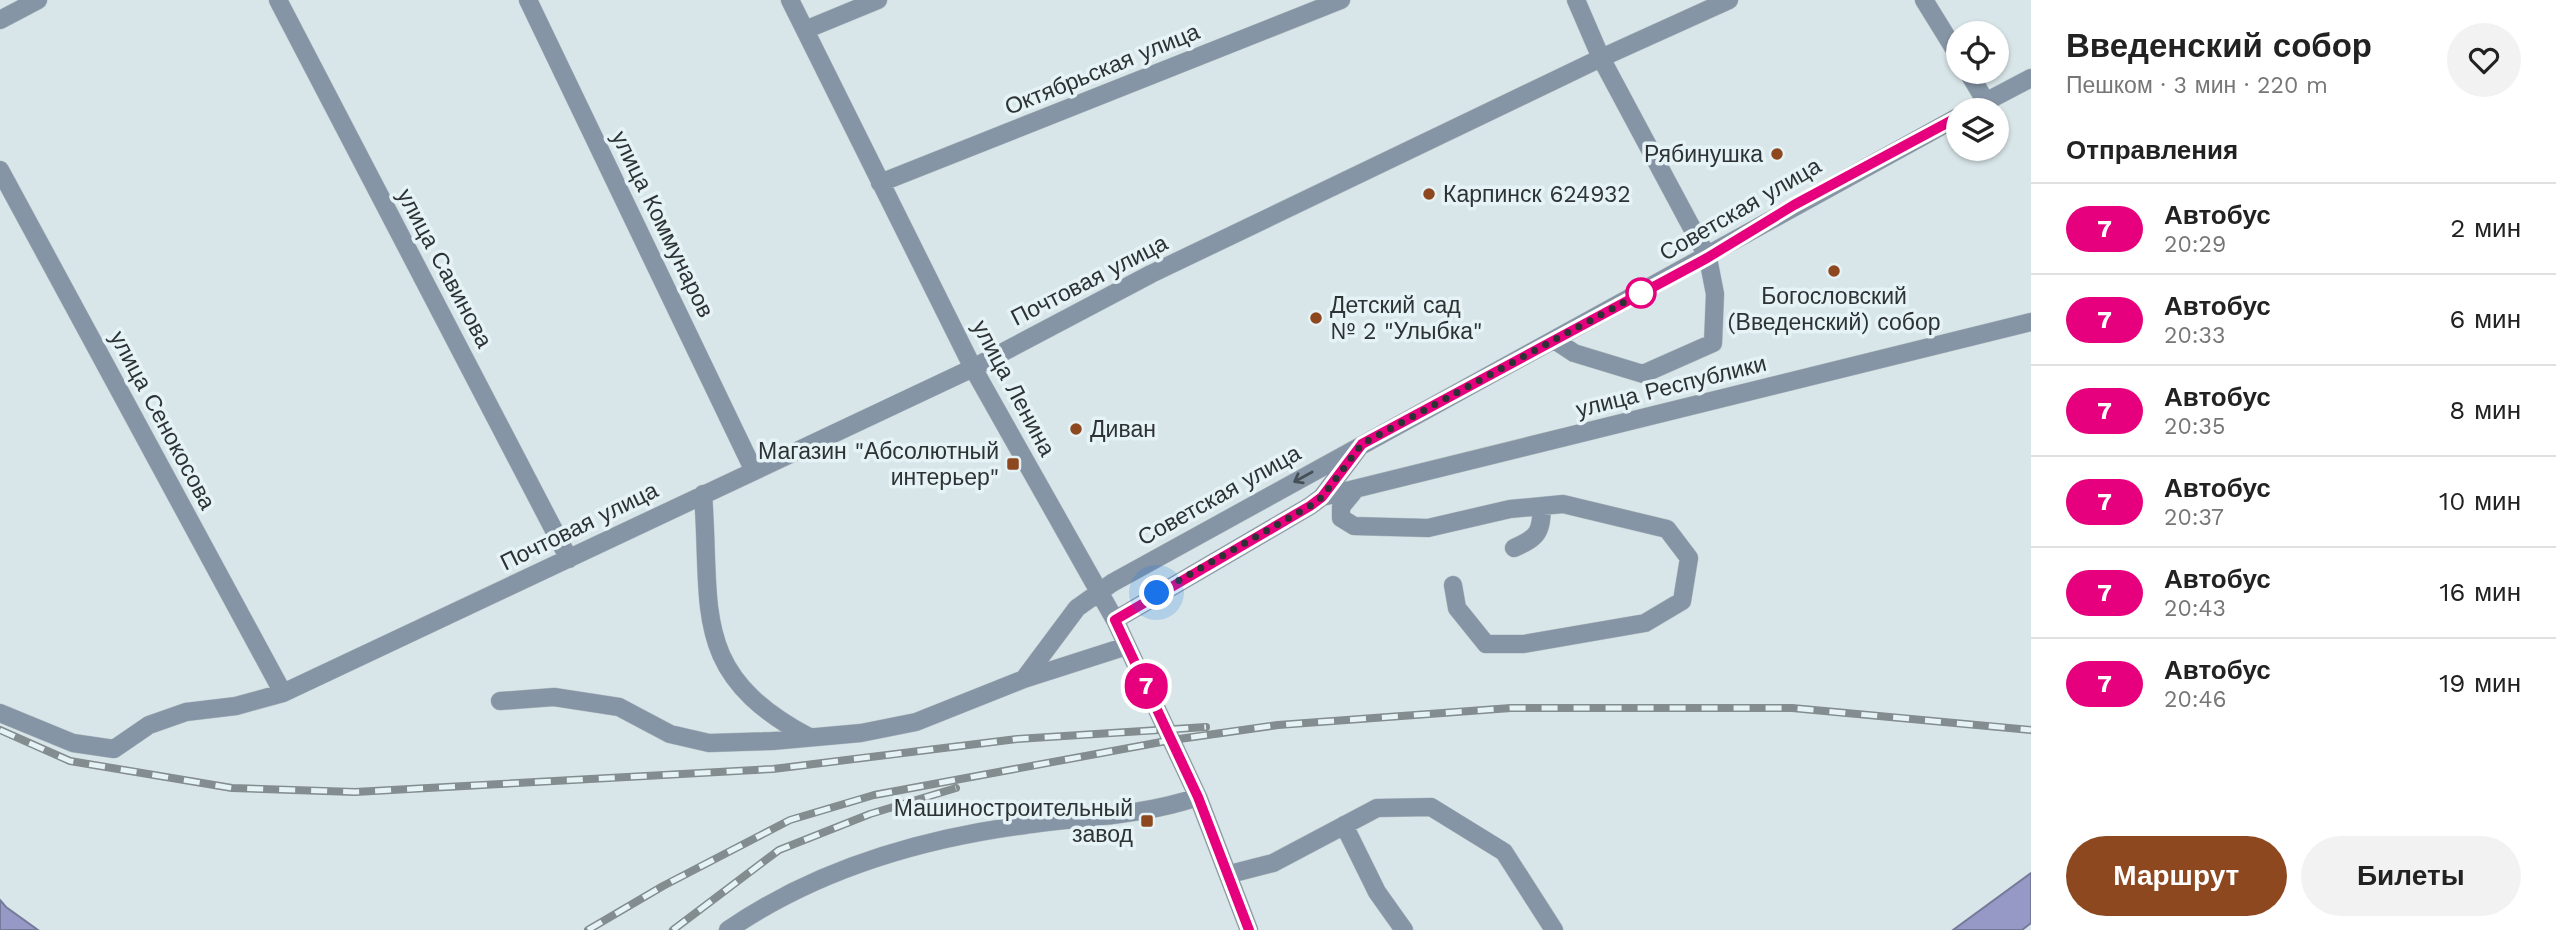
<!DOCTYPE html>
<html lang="ru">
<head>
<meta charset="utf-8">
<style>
	body { margin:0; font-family:"Work Sans",sans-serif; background:#f2f2f2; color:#222; height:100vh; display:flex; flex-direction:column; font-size:26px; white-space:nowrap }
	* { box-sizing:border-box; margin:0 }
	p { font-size:23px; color:#767676 }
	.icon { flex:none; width:38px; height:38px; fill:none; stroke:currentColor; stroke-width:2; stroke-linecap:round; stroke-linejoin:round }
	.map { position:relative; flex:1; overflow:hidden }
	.side { display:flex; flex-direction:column; background:#fff; width:525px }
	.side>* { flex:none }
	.badge { padding:0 14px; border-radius:23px; font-size:24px; line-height:46px }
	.buttons { position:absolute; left:1946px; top:21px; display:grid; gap:14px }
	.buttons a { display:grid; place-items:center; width:63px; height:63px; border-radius:50%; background:#fff; box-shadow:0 2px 5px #0004; font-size:35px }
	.you { position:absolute; width:35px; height:35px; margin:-18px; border:5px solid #fff; border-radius:50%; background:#1a73e8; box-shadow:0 0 0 10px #1a73e833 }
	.map>.badge { position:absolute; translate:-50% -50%; box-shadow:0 0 0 4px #fff }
	h2 { padding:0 35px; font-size:26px; line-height:63px }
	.round { display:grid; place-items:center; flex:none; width:74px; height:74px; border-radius:37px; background:#f2f2f2 }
	.overview { display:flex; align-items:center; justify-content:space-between; height:119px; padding:0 35px }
	h1 { font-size:33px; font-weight:600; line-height:52px }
	.action { display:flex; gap:14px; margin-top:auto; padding:14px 35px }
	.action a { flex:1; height:80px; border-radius:42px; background:#8d481f; color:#fff; font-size:28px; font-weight:600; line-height:80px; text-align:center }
	.action a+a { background:#f2f2f2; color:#222 }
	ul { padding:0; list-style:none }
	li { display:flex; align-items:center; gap:21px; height:91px; padding:0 35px; border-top:2px solid #e0e0e0 }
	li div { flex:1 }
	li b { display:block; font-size:26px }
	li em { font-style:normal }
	li .badge { min-width:77px; font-weight:700; text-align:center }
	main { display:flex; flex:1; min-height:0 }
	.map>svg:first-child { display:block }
	.water { fill:#9699c6; stroke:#767a9a; stroke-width:2 }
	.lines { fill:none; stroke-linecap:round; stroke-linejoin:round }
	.minor-casing { stroke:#b7c2c5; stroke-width:19 }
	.minor { stroke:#8595a5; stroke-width:18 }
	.rail-casing { stroke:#838c8f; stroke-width:8 }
	.rail { stroke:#e6f3f6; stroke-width:5; stroke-dasharray:16; stroke-linecap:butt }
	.oneway { stroke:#475056 }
	.line-casing { stroke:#fff; stroke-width:16 }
	.line { stroke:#e6007e; stroke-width:10 }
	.walk { stroke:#2d3234; stroke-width:7; stroke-dasharray:0 12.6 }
	.poi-dot { fill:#8d481f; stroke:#e6f3f6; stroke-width:2.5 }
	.stop-dot { fill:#fff; stroke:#e6007e; stroke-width:3.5 }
	.labels { text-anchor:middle; stroke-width:7; stroke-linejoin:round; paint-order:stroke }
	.street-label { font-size:23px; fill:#2d3234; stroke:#e6f3f6 }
	.poi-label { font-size:23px; fill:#2d3234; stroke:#e6f3f6; text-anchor:end }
</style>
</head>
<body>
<main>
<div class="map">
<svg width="2031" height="930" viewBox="0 0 2031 930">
	<rect width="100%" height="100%" fill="#d9e6e9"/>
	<path class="water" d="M2031,873v50l-9,7h-69z
		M0,900l6,7 32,23h-38z"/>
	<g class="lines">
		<g class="minor-casing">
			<path id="minor" d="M278,0l291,559
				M528,0l225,469
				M790,0l183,368 142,252 83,177 51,133
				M1924,0l34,55
				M0,20l38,-20
				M805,30l73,-30
				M1968,72l18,30
				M1970,110l61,-32
				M0,170l283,523
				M880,183l461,-183
				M1556,341l18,12 69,21 70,-31 2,-49 -7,-36 -107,-200 -25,-58
				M1355,490l-14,17v11l13,8 74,2 82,-19 53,-5 104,25 22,29 -7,43 -37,22 -121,21h-38l-29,-36 -4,-23
				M703,494c9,117 -14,179 106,243
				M1322,497l709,-175
				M1514,548c25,-11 27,-16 28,-42
				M1115,620l195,-114 12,-9 36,-48
				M1024,679l53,-71 35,-25 846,-466
				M500,701l54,-4 65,10 51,27 39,9 63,-2 89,-8 55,-11 108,-43 103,-33
				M0,713l73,30 41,6 35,-24 37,-13 50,-6 47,-13 690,-325 178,-94 450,-216 128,-58
				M1344,825l33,67 27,38
				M1230,874l43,-11 104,-55 54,-1 73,45 50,78
				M728,930c89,-61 191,-91 297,-105 58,-8 117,-9 173,-28"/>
		</g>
		<use href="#minor" class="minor"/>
		<g class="rail-casing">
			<path id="rail" d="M0,730l70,31 162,27 123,4 418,-23 244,-30 189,-12
				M588,930l75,-44 127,-66 84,-25 298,-55 106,-15 233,-17h281l239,22
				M673,930l106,-80 91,-36 86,-26"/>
		</g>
		<use href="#rail" class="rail"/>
	</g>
	<defs><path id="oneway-shaft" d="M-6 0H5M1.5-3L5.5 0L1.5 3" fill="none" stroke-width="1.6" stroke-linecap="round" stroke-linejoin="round" transform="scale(1.75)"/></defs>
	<use class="oneway" href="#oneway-shaft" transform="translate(1303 477) rotate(151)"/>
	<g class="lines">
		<g class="line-casing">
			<path id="line" d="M1249,930l-51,-133 -83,-177 195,-114 12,-9 40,-53 345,-186 87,-53 164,-88"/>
		</g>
		<use href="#line" class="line"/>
		<path class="walk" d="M1157,593l153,-87 12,-9 40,-53 279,-151"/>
	</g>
	<g class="poi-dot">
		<circle cx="1777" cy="154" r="7"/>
		<circle cx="1429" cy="194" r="7"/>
		<circle cx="1834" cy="271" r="7"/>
		<circle cx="1316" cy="318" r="7"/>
		<circle cx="1076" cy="429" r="7"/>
		<rect x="1006" y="457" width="14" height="14" rx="3.5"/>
		<rect x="1140" y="814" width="14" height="14" rx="3.5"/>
	</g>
	<circle class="stop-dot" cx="1641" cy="293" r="14"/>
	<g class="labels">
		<g class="street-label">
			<text transform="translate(1102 69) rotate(-22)" y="8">Октябрьская улица</text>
			<text transform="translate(1740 209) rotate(-30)" y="8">Советская улица</text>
			<text transform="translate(663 224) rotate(64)" y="8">улица Коммунаров</text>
			<text transform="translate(445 268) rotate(62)" y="8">улица Савинова</text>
			<text transform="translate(1089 280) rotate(-27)" y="8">Почтовая улица</text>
			<text transform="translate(1671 386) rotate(-14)" y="8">улица Республики</text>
			<text transform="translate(1014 388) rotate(62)" y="8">улица Ленина</text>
			<text transform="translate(163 420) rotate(62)" y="8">улица Сенокосова</text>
			<text transform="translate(1219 495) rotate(-29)" y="8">Советская улица</text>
			<text transform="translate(579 526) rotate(-26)" y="8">Почтовая улица</text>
		</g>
		<g class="poi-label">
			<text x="1763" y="162">Рябинушка</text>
			<text x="1443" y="202" text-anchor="start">Карпинск 624932</text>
			<text x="1834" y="304" text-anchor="middle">Богословский<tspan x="1834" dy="26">(Введенский) собор</tspan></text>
			<text x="1330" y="313" text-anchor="start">Детский сад<tspan x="1330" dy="26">№ 2 "Улыбка"</tspan></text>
			<text x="1090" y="437" text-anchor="start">Диван</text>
			<text x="999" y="459">Магазин "Абсолютный<tspan x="999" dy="26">интерьер"</tspan></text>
			<text x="1133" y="816">Машиностроительный<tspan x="1133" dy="26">завод</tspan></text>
		</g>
	</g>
</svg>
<div class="buttons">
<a><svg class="icon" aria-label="locate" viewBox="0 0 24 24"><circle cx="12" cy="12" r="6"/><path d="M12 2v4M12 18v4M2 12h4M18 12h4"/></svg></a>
<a><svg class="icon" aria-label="layers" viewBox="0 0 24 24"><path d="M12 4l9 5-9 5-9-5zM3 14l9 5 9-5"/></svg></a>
</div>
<div class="you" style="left:1157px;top:593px"></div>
<b class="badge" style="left:1146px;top:686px;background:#e6007e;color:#fff">7</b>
</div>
<section class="side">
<div class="overview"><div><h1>Введенский собор</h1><p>Пешком · 3 мин · 220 m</p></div><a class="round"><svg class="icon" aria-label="heart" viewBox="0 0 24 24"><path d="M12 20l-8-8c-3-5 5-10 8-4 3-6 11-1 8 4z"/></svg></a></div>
<h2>Отправления</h2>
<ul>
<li><span class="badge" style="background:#e6007e;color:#fff">7</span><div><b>Автобус</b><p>20:29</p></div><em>2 мин</em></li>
<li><span class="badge" style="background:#e6007e;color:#fff">7</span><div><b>Автобус</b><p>20:33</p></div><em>6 мин</em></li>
<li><span class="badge" style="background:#e6007e;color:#fff">7</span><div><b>Автобус</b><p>20:35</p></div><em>8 мин</em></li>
<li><span class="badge" style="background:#e6007e;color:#fff">7</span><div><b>Автобус</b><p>20:37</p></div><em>10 мин</em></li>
<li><span class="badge" style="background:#e6007e;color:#fff">7</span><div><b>Автобус</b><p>20:43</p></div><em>16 мин</em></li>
<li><span class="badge" style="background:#e6007e;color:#fff">7</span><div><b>Автобус</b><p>20:46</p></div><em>19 мин</em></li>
</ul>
<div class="action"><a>Маршрут</a><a>Билеты</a></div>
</section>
</main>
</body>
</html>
